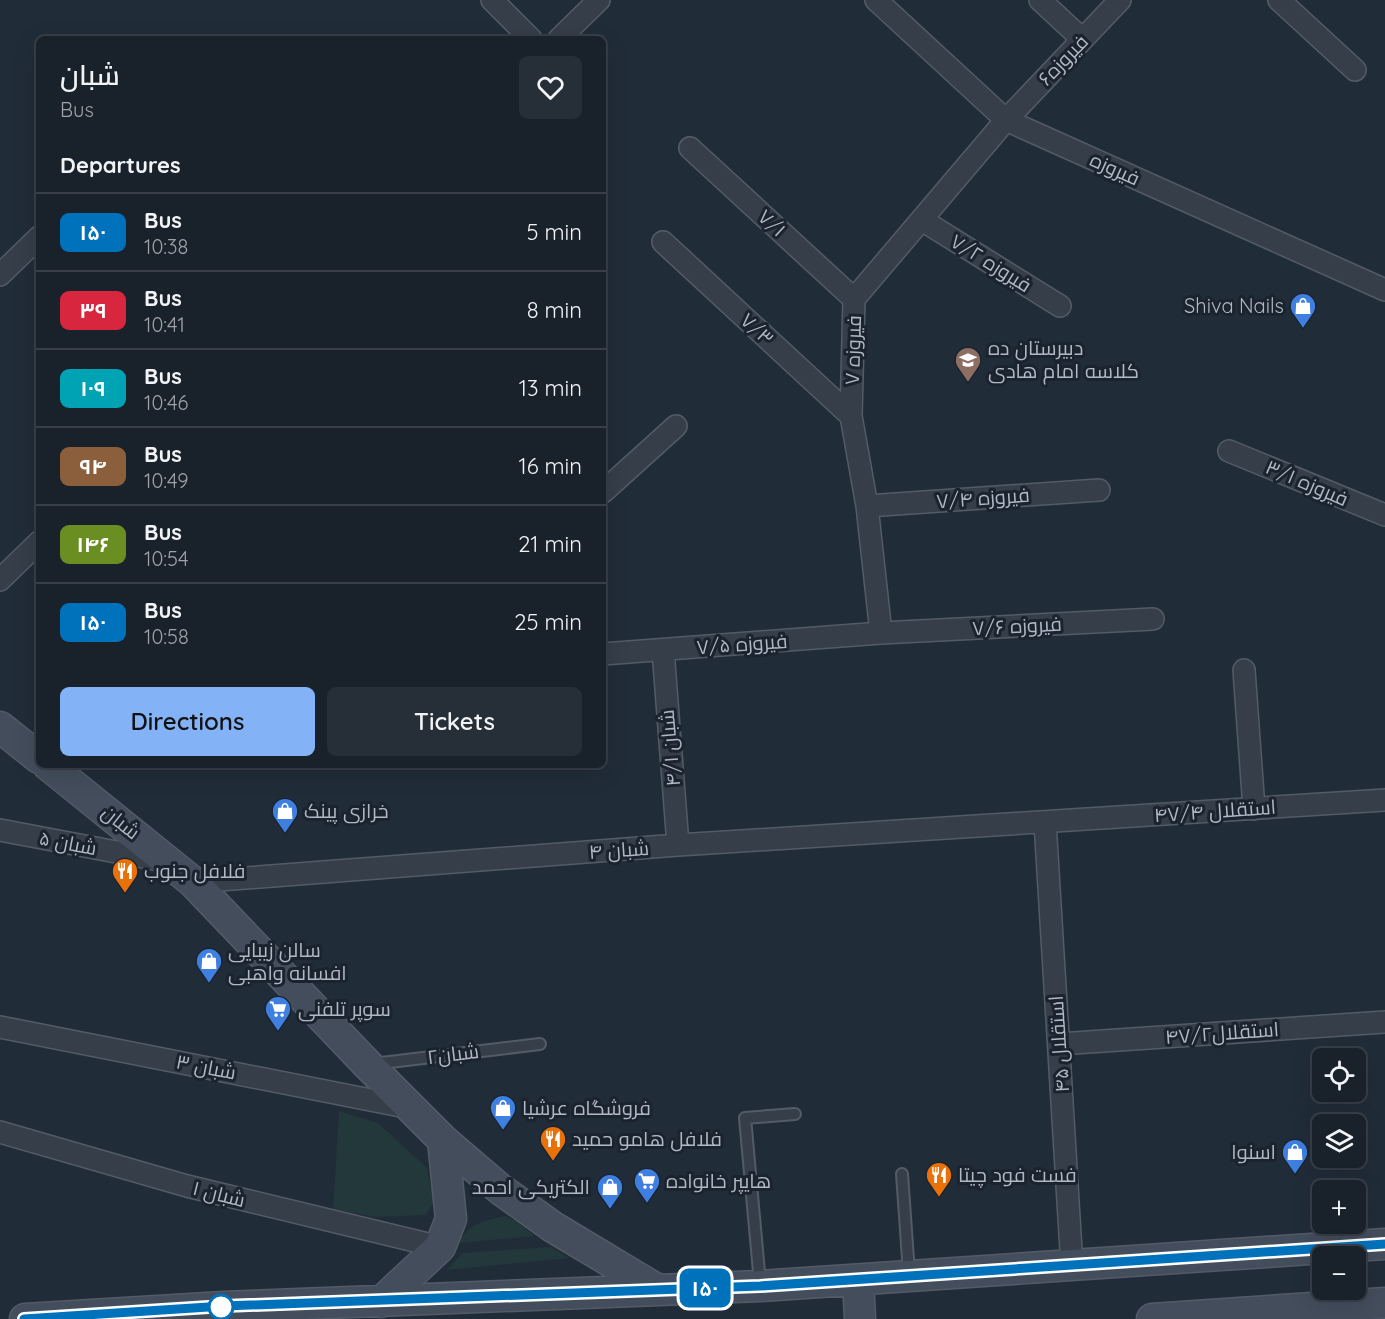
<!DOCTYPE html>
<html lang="en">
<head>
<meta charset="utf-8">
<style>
	body { margin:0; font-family:Quicksand,Cairo,sans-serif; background:#262e37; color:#f1f3f6; height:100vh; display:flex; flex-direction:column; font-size:22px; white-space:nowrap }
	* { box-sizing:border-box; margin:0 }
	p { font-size:20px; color:#9fa3a9 }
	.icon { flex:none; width:33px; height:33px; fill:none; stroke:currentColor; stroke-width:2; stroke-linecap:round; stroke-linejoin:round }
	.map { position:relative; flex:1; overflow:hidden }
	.side { position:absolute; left:36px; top:36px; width:570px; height:732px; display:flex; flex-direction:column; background:#19212b; border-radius:9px; box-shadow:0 6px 24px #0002,0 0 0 2px #373e47 }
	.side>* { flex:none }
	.badge { padding:0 12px; border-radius:9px; font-size:21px; line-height:39px }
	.tools { position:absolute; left:1312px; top:1048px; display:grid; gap:12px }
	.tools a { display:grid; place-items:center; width:54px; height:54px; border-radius:9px; background:#19212b; box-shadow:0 6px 24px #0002,0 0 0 2px #373e47; font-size:30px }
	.map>.badge { position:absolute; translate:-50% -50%; box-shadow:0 0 0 3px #fff }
	h2 { padding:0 24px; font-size:22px; line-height:54px }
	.round { display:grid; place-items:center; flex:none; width:63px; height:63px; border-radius:9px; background:#262e37 }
	.summary { display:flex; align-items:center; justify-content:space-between; height:102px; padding:0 24px }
	h1 { font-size:28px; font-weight:600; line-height:45px }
	.cta { display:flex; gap:12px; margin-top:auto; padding:12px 24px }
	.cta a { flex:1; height:69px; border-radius:9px; background:#84b2f6; color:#111; font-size:24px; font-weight:600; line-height:69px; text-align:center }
	.cta a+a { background:#262e37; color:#f1f3f6 }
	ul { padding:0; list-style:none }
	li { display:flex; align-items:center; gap:18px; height:78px; padding:0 24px; border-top:2px solid #373e47 }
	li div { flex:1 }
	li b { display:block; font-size:22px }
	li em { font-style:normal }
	li .badge { min-width:66px; font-weight:700; text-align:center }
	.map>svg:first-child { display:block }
	.green { fill:#23383a }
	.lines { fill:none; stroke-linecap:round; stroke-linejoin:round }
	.lane-casing { stroke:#535b67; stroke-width:14 }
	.street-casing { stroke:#535b67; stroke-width:24 }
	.secondary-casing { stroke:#535b67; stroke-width:33 }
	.lane { stroke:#353e49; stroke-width:10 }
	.street { stroke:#353e49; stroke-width:21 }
	.secondary { stroke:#434d5c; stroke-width:30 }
	.line-casing { stroke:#fff; stroke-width:14 }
	.line { stroke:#0072bc; stroke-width:9 }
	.stop-dot { fill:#fff; stroke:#0072bc; stroke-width:3 }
	.labels { text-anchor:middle; stroke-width:6; stroke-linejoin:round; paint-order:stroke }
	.street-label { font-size:20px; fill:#b0b8c5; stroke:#1a232e }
	.poi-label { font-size:20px; fill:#b0b8c5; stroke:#1a232e; text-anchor:start }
</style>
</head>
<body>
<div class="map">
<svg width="1385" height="1319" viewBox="0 0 1385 1319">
	<rect width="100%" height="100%" fill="#212c39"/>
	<path class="green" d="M339,1111l39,12 49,45 7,33 -8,14 -49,2 -44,-8z
		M505,1216l14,6 15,14 -76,7c12,-20 25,-22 47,-27z
		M551,1247l18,11 -122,12 15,-17z"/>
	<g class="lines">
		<g class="lane-casing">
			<path id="lane" d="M373,1064l167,-20
				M902,1174l7,99
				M760,1283l-15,-165 50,-4"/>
		</g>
		<g class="street-casing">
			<path id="street" d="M492,0l39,39
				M876,0l130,120 379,170
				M1040,0l42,39
				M1279,0l76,70
				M559,39l40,-39
				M690,148l164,151
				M922,220l138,86
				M663,242l188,174
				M0,275l39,-38
				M1229,451l156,64
				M603,492l73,-66
				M867,506l232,-16
				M0,580l39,-38
				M881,633l-14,-127 -16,-90 3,-117 152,-179 114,-120
				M663,650l15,195
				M603,654l278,-21 272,-14
				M1244,670l10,139
				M1045,822l27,445
				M0,830l164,31
				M193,882l485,-37 707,-45
				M0,1027l411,81
				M1059,1044l326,-22
				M0,1132l187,54 253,61"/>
		</g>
		<g class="secondary-casing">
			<path id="secondary" d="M0,727l39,31
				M48,765l145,117 174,182 76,76 57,49 53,38 105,63
				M858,1280l2,39
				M381,1302l59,-55 11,-28 -8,-79
				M25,1319l199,-12 536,-21 625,-42
				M1152,1319l233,-16"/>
		</g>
		<use href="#lane" class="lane"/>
		<use href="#street" class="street"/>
		<use href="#secondary" class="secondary"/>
	</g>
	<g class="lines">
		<g class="line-casing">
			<path id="line" d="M24,1319l200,-13 536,-20 625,-42"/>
		</g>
		<use href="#line" class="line"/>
	</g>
	<defs>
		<g id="shop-pin" transform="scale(1.35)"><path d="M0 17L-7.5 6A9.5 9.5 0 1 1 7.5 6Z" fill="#3f7fe0" stroke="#1a232e"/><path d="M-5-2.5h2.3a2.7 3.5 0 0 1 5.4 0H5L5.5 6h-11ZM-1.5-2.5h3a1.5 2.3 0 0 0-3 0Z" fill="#fff"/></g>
		<g id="school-pin" transform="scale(1.35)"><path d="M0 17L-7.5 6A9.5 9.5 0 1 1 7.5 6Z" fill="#8d6e63" stroke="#1a232e"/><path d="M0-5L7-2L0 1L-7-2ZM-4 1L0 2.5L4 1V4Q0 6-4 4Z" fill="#fff"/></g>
		<g id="restaurant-pin" transform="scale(1.35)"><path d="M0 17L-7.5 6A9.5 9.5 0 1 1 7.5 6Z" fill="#e8710a" stroke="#1a232e"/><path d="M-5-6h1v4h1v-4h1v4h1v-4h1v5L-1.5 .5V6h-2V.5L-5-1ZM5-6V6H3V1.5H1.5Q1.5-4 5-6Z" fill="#fff"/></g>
		<g id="supermarket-pin" transform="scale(1.35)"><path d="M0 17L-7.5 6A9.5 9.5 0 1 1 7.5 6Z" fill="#3f7fe0" stroke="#1a232e"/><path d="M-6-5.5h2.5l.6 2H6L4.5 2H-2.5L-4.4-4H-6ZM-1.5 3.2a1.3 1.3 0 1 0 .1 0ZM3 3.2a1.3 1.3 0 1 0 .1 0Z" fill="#fff"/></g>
	</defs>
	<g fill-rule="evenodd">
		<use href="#shop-pin" x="1303" y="306"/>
		<use href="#school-pin" x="968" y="360"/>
		<use href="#shop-pin" x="285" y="811"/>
		<use href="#restaurant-pin" x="125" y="871"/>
		<use href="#shop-pin" x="209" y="961"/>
		<use href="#supermarket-pin" x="278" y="1009"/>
		<use href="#shop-pin" x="503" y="1108"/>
		<use href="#restaurant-pin" x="553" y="1139"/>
		<use href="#shop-pin" x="1295" y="1152"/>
		<use href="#restaurant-pin" x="939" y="1175"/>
		<use href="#supermarket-pin" x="647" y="1181"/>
		<use href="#shop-pin" x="610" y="1187"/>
	</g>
	<circle class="stop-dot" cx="221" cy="1307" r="12"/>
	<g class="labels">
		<g class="street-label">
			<text transform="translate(1063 60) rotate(-46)" y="7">فیروزه۶</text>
			<text transform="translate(1115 169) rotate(24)" y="7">فیروزه</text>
			<text transform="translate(772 223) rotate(43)" y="7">۷/۱</text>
			<text transform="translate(991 263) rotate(32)" y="7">۷/۲ فیروزه</text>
			<text transform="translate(757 329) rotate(43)" y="7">۷/۳</text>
			<text transform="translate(853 350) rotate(-88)" y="7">۷ فیروزه</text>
			<text transform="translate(1307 483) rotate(23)" y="7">۳/۱ فیروزه</text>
			<text transform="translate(983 498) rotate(-4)" y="7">۷/۴ فیروزه</text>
			<text transform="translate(1017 626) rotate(-3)" y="7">۷/۶ فیروزه</text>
			<text transform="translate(742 644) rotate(-4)" y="7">۷/۵ فیروزه</text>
			<text transform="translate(670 748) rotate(-95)" y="7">۴/۱ شبان</text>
			<text transform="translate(1215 811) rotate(-4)" y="7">۴۷/۴ استقلال</text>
			<text transform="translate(121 822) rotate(38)" y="7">شبان</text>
			<text transform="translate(68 843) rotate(11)" y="7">۵ شبان</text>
			<text transform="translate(619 850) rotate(-4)" y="7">۴ شبان</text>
			<text transform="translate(1222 1033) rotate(-4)" y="7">استقلال۴۷/۲</text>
			<text transform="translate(1059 1044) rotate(-94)" y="7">۴۵ استقلال</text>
			<text transform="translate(453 1054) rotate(-7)" y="7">شبان۲</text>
			<text transform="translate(206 1067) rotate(11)" y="7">۳ شبان</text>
			<text transform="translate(219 1194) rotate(14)" y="7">۱ شبان</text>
		</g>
		<g class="poi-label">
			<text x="1284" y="313" text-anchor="end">Shiva Nails</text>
			<text x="988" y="355">دبیرستان ده<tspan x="988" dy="23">کلاسه امام هادی</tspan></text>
			<text x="304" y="818">خرازی پینک</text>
			<text x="144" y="878">فلافل جنوب</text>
			<text x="228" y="957">سالن زیبایی<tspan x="228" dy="23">افسانه واهبی</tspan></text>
			<text x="298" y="1016">سوپر تلفنی</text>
			<text x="522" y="1115">فروشگاه عرشیا</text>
			<text x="572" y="1146">فلافل هامو حمید</text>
			<text x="1276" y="1159" text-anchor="end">اسنوا</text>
			<text x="958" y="1182">فست فود چیتا</text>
			<text x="666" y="1188">هایپر خانواده</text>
			<text x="590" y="1194" text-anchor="end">الکتریکی احمد</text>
		</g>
	</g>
</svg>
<div class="tools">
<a><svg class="icon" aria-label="locate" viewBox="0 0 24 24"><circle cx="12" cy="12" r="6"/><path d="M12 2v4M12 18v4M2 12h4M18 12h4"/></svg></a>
<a><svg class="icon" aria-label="layers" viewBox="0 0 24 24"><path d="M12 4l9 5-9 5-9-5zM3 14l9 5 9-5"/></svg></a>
<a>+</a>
<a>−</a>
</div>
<b class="badge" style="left:705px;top:1288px;background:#0072bc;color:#fff">۱۵۰</b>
<section class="side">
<div class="summary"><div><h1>شبان</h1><p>Bus</p></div><a class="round"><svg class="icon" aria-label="heart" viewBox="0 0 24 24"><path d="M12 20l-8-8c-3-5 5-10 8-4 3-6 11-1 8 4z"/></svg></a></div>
<h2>Departures</h2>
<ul>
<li><span class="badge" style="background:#0072bc;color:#fff">۱۵۰</span><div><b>Bus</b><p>10:38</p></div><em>5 min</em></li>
<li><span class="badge" style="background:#d7263d;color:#fff">۳۹</span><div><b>Bus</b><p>10:41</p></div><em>8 min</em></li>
<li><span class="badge" style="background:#00a3b4;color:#fff">۱۰۹</span><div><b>Bus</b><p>10:46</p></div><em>13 min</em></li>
<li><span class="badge" style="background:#8b5e3c;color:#fff">۹۴</span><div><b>Bus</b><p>10:49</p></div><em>16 min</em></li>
<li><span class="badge" style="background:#6b8e23;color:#fff">۱۴۶</span><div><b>Bus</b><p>10:54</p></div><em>21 min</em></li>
<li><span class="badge" style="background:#0072bc;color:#fff">۱۵۰</span><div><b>Bus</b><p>10:58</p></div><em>25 min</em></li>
</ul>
<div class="cta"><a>Directions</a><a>Tickets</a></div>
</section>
</div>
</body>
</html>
